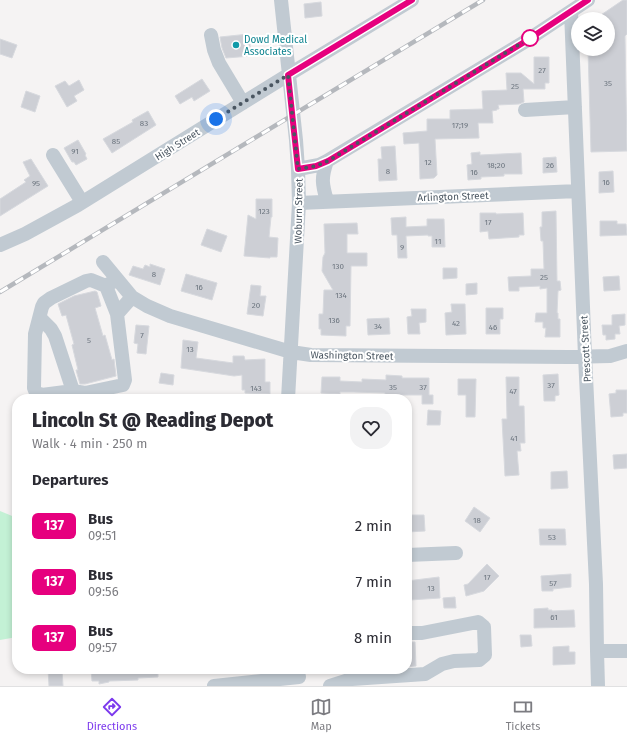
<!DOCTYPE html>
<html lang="en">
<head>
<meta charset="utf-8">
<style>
	body { margin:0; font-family:"Fira Sans",sans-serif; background:#f2f2f3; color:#2b2b33; height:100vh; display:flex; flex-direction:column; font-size:15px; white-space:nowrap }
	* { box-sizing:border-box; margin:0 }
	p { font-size:13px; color:#7c7c81 }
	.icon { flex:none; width:22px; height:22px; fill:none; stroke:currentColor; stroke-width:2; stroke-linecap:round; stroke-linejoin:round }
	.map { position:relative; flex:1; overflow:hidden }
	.side { position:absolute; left:12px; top:394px; width:400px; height:280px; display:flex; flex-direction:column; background:#fff; border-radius:16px; box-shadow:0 2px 6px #0003 }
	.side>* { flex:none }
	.badge { padding:0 8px; border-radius:6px; font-size:14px; line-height:26px }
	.tools { position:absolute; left:571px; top:12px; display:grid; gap:8px }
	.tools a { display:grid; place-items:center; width:44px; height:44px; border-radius:50%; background:#fff; box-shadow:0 2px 6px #0003; font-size:20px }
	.you { position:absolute; width:20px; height:20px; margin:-10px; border:3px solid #fff; border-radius:50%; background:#1a73e8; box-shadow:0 0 0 6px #1a73e833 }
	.map>.badge { position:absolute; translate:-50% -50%; box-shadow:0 0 0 2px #fff }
	h2 { padding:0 20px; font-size:15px; line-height:36px }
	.round { display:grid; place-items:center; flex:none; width:42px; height:42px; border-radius:16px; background:#f2f2f3 }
	.overview { display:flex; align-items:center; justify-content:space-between; height:68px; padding:0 20px }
	h1 { font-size:19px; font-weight:800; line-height:30px }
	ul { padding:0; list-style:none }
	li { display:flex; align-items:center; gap:12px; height:56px; padding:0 20px }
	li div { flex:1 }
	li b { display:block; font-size:15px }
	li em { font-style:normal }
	li .badge { min-width:44px; font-weight:700; text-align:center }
	.menu { display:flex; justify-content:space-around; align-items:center; height:56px; border-top:1px solid #e1e1e2; background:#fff; font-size:11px; color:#7c7c81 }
	.menu a { display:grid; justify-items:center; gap:2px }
	.menu .on { color:#7c3aed }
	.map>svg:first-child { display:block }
	.green { fill:#c3f1d5 }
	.building { fill:#cdcfd5; stroke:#d7d9de }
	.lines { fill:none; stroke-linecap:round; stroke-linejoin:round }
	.minor { stroke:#c1cad2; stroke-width:14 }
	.rail-casing { stroke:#b5b8bd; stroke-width:4.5 }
	.rail { stroke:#fff; stroke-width:3; stroke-dasharray:9; stroke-linecap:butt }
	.line-casing { stroke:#fff; stroke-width:9 }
	.line { stroke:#e6007e; stroke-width:6 }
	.walk { stroke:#4a5661; stroke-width:4; stroke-dasharray:0 7.2 }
	.stop-dot { fill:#fff; stroke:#e6007e; stroke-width:2 }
	.culture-dot { fill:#0f9aa8; stroke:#fff; stroke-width:1.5 }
	.labels { text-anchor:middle; stroke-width:4; stroke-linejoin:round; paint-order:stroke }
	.number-label { font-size:8px; fill:#6b747e }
	.culture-label { font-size:10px; fill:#0d838f; stroke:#fff; text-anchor:start }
	.street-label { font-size:10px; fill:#4a5661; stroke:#fff }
</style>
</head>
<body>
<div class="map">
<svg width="627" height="686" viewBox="0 0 627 686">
	<rect width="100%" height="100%" fill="#f5f3f3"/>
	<path class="green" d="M0,511l17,7v119l-17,3z"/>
	<path class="building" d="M623,0h4v34l-2,2 2,115 -36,1 -3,-103h20v-30h-13z
		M321,2l1,14 -17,2 -1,-14z
		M249,34l2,22 -25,2 -4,-10 -2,-11z
		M0,39l17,6 -5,13 -12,-4z
		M534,57h15v26h-4v6h-22l1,13 -5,2 -21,1 1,4h-2v1l-5,1 1,12h-15l1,15 -44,1 2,36 -3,3 -14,1 -1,-36 -15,1 -1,-11 24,-2v-12h23v-9l33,-1 -1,-18 25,-1 -1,-17h15l13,11z
		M202,79l8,12 -16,10 -2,-4 -12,7 -5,-8z
		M79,80l5,10 -10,6 3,5 -10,6 -12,-21 10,-5 4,5z
		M26,91l14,5 -5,16 -14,-5z
		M148,111l8,14 -44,28 -9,-14 30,-17 -1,-2z
		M78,140l8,14 -1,1 2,4 -11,6 -2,-3h-2l-8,-14z
		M395,146l2,34 -18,1 -1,-22h4l-1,-12z
		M480,152v3l41,-2 1,21h-18v2l-23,1v2l-13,1 -1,-15 5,-1 -1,-11z
		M556,157l1,15 -14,1v-15z
		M31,159l17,27 -48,30v-17l26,-17 -2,-2 6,-4 -7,-14z
		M613,171l1,21 -15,1v-21z
		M256,199h16v18h-1l-2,20 9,1 -1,19h-7v1l-26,-2 4,-41 8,4z
		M556,211l1,70h3l1,9 -3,1 -1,22h1v6h2v18h-15l1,-9h-3v-6h-8l1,-9h11v-25l-7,1v-3l-21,1v4h-10l-1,-14 23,-1v-7h13l-1,-28h-2l-1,-14h2v-15z
		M480,213h16v1l27,-1 1,22h-5v2l-30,2 -1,-8 -8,1z
		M406,217v10l21,-1v-7h17l1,28h-13v-11h-4v-1l-22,1 1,22h-9l-1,-23h-5l-1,-17z
		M600,221h17v3h9l1,11 -27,1z
		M357,223l1,11h-11v19h20v13h-16l-1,60h-4v10l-25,-1v-6h-2v-15h4l1,-24h9l-11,-19 1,-14 2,-4 -1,-29z
		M207,229l20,7 -6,16 -20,-7z
		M150,264l15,5 -5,16 -31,-10 4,-9 10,3 2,-4 5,2z
		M443,268h14v10l-14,1z
		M186,274l31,9 -5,17 -31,-9z
		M619,276l1,14 -16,1 -1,-14z
		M477,283v11l-11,1v-11z
		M251,285l10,1 -1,10h6l-3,20 -16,-2z
		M95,291l2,1 4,14 -6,2 8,28 2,-1 7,25 2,-1 2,17 -31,8h-5l-4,-14h2l-6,-25 2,-1 -8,-29 -4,1 -4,-12 16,-8z
		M451,304h14l1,30 -20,1 -1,-22 7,-1z
		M486,308h17v11h-3v15h-14z
		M411,309h15v13l-7,1 1,11h-12l-1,-17 5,-1z
		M625,314v11l-6,1 1,8h-5v5l-9,1v-5h-3l-1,-10h10v-10z
		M389,318l1,16 -22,1 -1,-16z
		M136,325l13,1 -3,28 -9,-1 1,-9 -4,-1z
		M183,340l15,2 -2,16 37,5v-7h11l1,4 20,-1v23h5v12l-25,-1v-3h-3v-15l-8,1 -53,-8z
		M161,373l13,2 -1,10 -14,-2z
		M558,374l1,21 -4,1v5h-11l-1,-26z
		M386,375l16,1v2h27v17h4v9h-11v-9h-21v4h-16v-6l-31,-1h-14v2l-19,-1 1,-16h18v4l22,1v-3l24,1z
		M506,377h13v29h5l1,37h-5l1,8h-4l2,24 -14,1 -3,-57h5z
		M458,379h18l-1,38h-9v-22h-8z
		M616,390h11v23h-4v3l-12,1 -2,-23 7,-1z
		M428,410l13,1 -1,14h-13z
		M627,454v14l-13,1 -1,-14z
		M567,471l1,17 -17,1v-17z
		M474,507l16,11 -10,14 -15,-11z
		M407,515h17l1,16 -18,1z
		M539,529h26l1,16h-26z
		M487,564l12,12 -15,15 -18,5 -2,-11 4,-1z
		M571,574v13l-18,2v2h-11l-1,-15z
		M439,577l1,21 -30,2 -1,-3h-2v-16z
		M455,597l1,11h-12l-1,-10z
		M548,608v2h4v1l22,-1 1,17 -41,1v-19z
		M520,635h11l1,11 -11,1z
		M407,642h8l1,24 -9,1z
		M569,646v6h6v12l-22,1v-18z
		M48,669h14l1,17h-14z
		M96,669h62v8l-20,1v2l-29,1v1l-10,2v-3h-7l-1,-11z"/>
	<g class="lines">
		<path class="minor" d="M281,0l15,140 2,29 1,34 -11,196
			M571,12l14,344 11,228 1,67 1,35
			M211,35l3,15 5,13 24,40
			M525,110l50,-3
			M53,155l29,47
			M298,169l21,-4 8,-4 199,-120 62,-41
			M327,201c-5,-17 -6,-23 0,-40
			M299,203l279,-12
			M0,245l25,-11 53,-29 210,-130 124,-75
			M103,262l29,35 15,9 23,10 121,36 20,3 257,2 42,-1 17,-5
			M117,279l-11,7 -15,-6 -5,1 -35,17 -7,5 -2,4 -7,27 -1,54 2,5 6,2 31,-4 12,2 38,-8 2,-5 -8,-66 15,-17
			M106,286l11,28
			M40,318l11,11 4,7 18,55
			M407,555l49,-2
			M597,651h30
			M214,686l85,-9
			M330,686l22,-7 73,-5 17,-10 12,-3 25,-1 6,-5 -1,-28 -6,-5 -56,11h-15"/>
		<g class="rail-casing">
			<path id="rail" d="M0,292l483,-292"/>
		</g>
		<use href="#rail" class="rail"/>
	</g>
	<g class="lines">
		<g class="line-casing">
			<path id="line" d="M412,0l-124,75 10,94 18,-3 12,-5 198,-120 62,-41"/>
		</g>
		<use href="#line" class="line"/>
		<path class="walk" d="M216,119l72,-44 10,94 18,-3 12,-5 202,-123"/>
	</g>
	<circle class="stop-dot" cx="530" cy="38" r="8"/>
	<circle class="culture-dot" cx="236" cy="45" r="4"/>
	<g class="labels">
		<g class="number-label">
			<text x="542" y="73">27</text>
			<text x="608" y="86">35</text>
			<text x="515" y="89">25</text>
			<text x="144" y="126">83</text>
			<text x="460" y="128">17;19</text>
			<text x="116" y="144">85</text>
			<text x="75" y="154">91</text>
			<text x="428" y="165">12</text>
			<text x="496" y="168">18;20</text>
			<text x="550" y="168">26</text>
			<text x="388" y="174">8</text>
			<text x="474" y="175">16</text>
			<text x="606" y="185">16</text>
			<text x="36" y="186">95</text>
			<text x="264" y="214">123</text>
			<text x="488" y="225">17</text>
			<text x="438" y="244">11</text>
			<text x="402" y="250">9</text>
			<text x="338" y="269">130</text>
			<text x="154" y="277">8</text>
			<text x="544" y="280">25</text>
			<text x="199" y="290">16</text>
			<text x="341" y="298">134</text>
			<text x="256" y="308">20</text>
			<text x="334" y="323">136</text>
			<text x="456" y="326">42</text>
			<text x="378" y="329">34</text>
			<text x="493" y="330">46</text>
			<text x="142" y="338">7</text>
			<text x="89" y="343">5</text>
			<text x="190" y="352">13</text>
			<text x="551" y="388">37</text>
			<text x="393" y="390">35</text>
			<text x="423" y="390">37</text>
			<text x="256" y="391">143</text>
			<text x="513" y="394">47</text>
			<text x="514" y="441">41</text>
			<text x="477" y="523">18</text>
			<text x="552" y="540">53</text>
			<text x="487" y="580">17</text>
			<text x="553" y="586">57</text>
			<text x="431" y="591">13</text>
			<text x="554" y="620">61</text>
		</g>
		<g class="culture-label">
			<text x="244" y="43">Dowd Medical<tspan x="244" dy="12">Associates</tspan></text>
		</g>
		<g class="street-label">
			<text transform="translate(177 144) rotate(-32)" y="4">High Street</text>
			<text transform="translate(453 196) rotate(-2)" y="4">Arlington Street</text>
			<text transform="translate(298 211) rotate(-89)" y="4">Woburn Street</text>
			<text transform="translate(585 349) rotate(-93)" y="4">Prescott Street</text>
			<text transform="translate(352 355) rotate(1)" y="4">Washington Street</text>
		</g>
	</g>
</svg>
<div class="tools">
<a><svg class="icon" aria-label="layers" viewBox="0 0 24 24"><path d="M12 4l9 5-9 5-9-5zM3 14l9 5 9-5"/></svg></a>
</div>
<div class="you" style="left:216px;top:119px"></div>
<section class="side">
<div class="overview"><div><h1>Lincoln St @ Reading Depot</h1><p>Walk · 4 min · 250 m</p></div><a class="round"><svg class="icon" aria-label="heart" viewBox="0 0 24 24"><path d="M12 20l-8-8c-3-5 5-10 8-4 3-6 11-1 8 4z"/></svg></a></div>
<h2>Departures</h2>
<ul>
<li><span class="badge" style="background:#e6007e;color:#fff">137</span><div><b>Bus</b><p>09:51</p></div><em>2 min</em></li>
<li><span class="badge" style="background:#e6007e;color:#fff">137</span><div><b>Bus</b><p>09:56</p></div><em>7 min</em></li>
<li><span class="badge" style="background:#e6007e;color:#fff">137</span><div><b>Bus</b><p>09:57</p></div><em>8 min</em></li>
</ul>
</section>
</div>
<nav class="menu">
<a class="on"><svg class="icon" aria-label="directions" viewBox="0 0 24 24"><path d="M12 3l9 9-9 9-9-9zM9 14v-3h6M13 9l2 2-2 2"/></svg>Directions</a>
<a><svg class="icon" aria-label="map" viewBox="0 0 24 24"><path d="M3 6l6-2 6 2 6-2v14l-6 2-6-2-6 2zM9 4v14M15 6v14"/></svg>Map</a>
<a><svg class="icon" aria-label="tickets" viewBox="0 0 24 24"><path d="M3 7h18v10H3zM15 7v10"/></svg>Tickets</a>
</nav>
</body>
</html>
